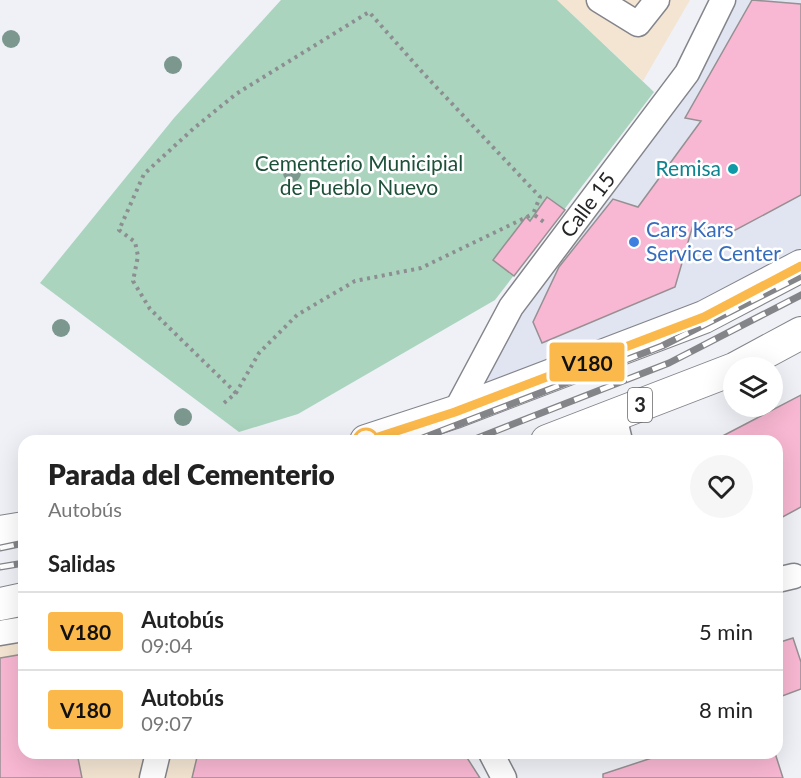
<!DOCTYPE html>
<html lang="es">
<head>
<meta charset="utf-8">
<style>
	body { margin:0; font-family:Lato,sans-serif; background:#f6f6f6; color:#222; height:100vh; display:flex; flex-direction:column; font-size:22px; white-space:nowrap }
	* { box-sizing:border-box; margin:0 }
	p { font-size:20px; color:#767676 }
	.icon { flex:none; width:33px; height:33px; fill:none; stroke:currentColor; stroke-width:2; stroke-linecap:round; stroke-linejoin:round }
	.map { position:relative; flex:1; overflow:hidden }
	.panel { position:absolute; left:18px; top:435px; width:765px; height:324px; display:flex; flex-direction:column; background:#fff; border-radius:18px; box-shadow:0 6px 24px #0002 }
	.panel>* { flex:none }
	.badge { padding:0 12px; border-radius:4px; font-size:21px; line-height:39px }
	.buttons { position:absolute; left:723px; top:357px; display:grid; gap:12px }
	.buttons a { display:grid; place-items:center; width:60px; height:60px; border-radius:50%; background:#fff; box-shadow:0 6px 24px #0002; font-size:30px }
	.map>.badge { position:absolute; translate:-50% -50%; box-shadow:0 0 0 3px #fff }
	h2 { padding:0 30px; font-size:22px; line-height:54px }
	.round { display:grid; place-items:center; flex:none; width:63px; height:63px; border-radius:32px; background:#f6f6f6 }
	.summary { display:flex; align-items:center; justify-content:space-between; height:102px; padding:0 30px }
	h1 { font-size:28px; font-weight:800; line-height:45px }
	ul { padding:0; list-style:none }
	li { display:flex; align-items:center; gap:18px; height:78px; padding:0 30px; border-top:2px solid #e0e0e0 }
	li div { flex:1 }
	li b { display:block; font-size:22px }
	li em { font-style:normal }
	li .badge { min-width:66px; font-weight:700; text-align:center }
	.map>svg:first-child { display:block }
	.built { fill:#e1e4f1 }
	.industrial { fill:#f4e5d2 }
	.green { fill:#aad4bd }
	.building { fill:#f8b7d2; stroke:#969092; stroke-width:1.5 }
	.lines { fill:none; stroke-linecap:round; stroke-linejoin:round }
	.minor-casing { stroke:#84858b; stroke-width:27 }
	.major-casing { stroke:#84858b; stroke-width:34 }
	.path { stroke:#8d8e92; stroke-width:4; stroke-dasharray:3 4.5; stroke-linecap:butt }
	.minor { stroke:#fff; stroke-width:24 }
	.major { stroke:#fff; stroke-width:32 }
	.rail-casing { stroke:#848589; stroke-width:7 }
	.rail { stroke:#fff; stroke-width:4.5; stroke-dasharray:14; stroke-linecap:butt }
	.tree { fill:#7c988e }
	.line-casing { stroke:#fff; stroke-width:14 }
	.line { stroke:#fcb94b; stroke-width:9 }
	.culture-dot { fill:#0f9aa8; stroke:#fff; stroke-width:2 }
	.shop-dot { fill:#3f7fe0; stroke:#fff; stroke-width:2 }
	.stop-dot { fill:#fff; stroke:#fcb94b; stroke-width:3 }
	.labels { text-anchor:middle; stroke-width:5; stroke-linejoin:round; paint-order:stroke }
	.shield { fill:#fff; stroke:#676768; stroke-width:1.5 }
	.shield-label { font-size:20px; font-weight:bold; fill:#262628 }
	.park-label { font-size:21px; fill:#1d5039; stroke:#fff }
	.culture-label { font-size:21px; fill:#0d838f; stroke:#fff; text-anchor:end }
	.street-label { font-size:21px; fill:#262628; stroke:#fff }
	.shop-label { font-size:21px; fill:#366cbe; stroke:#fff; text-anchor:start }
</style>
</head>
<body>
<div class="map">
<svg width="801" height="778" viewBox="0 0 801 778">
	<rect width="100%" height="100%" fill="#eff1f7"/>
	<path class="built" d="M723,0h78v266l-346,146 27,-51 205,-287z"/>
	<path class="industrial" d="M557,0h133l-47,81z
		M24,617v136h292l-5,25h-311v-157z"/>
	<path class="green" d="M281,0h276l97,92 -159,208 -197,114 -59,18 -199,-149 134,-165z"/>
	<path class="building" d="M752,0l49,4v191l-73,39 -35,-9 -18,62 -133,56 -9,-21 26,-55 54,-68 25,8 63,-86 -16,-3z
		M547,197l18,13 -51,66 -21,-16 33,-43 4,4z
		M801,395v112l-24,13v-79h-64z
		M793,638l8,24v27l-24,9v-55z
		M24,654v99h53l5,25h-82v-120z
		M198,753h266l16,25h-288z
		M667,753h108l8,25h-180v-4z"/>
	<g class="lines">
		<g class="minor-casing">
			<path id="minor" d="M599,0l39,24 19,-24
				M455,412l56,-105 176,-234 36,-73
				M614,416l6,25
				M777,580l17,-4
				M0,633l24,-4
				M491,753l13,25
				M152,778l6,-25"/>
		</g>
		<g class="major-casing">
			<path id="major" d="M736,368l65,-35
				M366,441l89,-29 249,-95 97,-51
				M547,441l187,-72
				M0,532l24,-4
				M0,604l24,-5"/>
		</g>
		<path class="path" d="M236,393l-86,-84 -17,-28 5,-25 -3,-14 -16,-12 25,-56 49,-45 43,-35 133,-82 55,62 116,123 -7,17 11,8
			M224,403l12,-10 23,-40 38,-38 58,-34 66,-13 112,-54"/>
		<use href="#minor" class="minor"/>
		<use href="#major" class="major"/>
		<g class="rail-casing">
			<path id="rail" d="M415,441l247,-95 139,-70
				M470,441l199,-78 132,-68
				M0,548l24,-5
				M0,567l24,-4"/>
		</g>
		<use href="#rail" class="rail"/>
	</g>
	<g class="tree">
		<circle cx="11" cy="39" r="9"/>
		<circle cx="173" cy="65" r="9"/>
		<circle cx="292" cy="173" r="9"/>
		<circle cx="61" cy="328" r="9"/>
		<circle cx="183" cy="417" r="9"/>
	</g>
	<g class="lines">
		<g class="line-casing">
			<path id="line" d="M366,441l89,-29 249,-95 97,-51"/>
		</g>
		<use href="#line" class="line"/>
	</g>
	<circle class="culture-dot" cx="733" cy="169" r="6"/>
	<circle class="shop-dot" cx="634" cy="242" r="6"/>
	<circle class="stop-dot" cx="366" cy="441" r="12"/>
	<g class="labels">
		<rect class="shield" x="628" y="388" width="24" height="34" rx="4.5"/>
		<g class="shield-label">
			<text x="640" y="412">3</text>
		</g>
		<g class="park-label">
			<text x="359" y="171">Cementerio Municipial<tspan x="359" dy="24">de Pueblo Nuevo</tspan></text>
		</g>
		<g class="culture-label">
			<text x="721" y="176">Remisa</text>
		</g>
		<g class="street-label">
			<text transform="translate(588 205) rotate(-53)" y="7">Calle 15</text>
		</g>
		<g class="shop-label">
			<text x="646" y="237">Cars Kars<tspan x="646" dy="24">Service Center</tspan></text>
		</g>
	</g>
</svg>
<div class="buttons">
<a><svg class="icon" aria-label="layers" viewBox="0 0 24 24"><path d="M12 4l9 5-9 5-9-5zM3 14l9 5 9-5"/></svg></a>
</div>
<b class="badge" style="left:587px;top:362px;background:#fcb94b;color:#111">V180</b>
<section class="panel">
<div class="summary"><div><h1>Parada del Cementerio</h1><p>Autobús</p></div><a class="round"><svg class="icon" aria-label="heart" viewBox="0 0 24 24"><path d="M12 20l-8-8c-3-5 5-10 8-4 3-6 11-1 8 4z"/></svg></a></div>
<h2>Salidas</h2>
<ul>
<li><span class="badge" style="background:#fcb94b;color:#111">V180</span><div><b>Autobús</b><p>09:04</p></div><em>5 min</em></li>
<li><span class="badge" style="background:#fcb94b;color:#111">V180</span><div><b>Autobús</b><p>09:07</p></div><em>8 min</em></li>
</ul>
</section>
</div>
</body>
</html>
